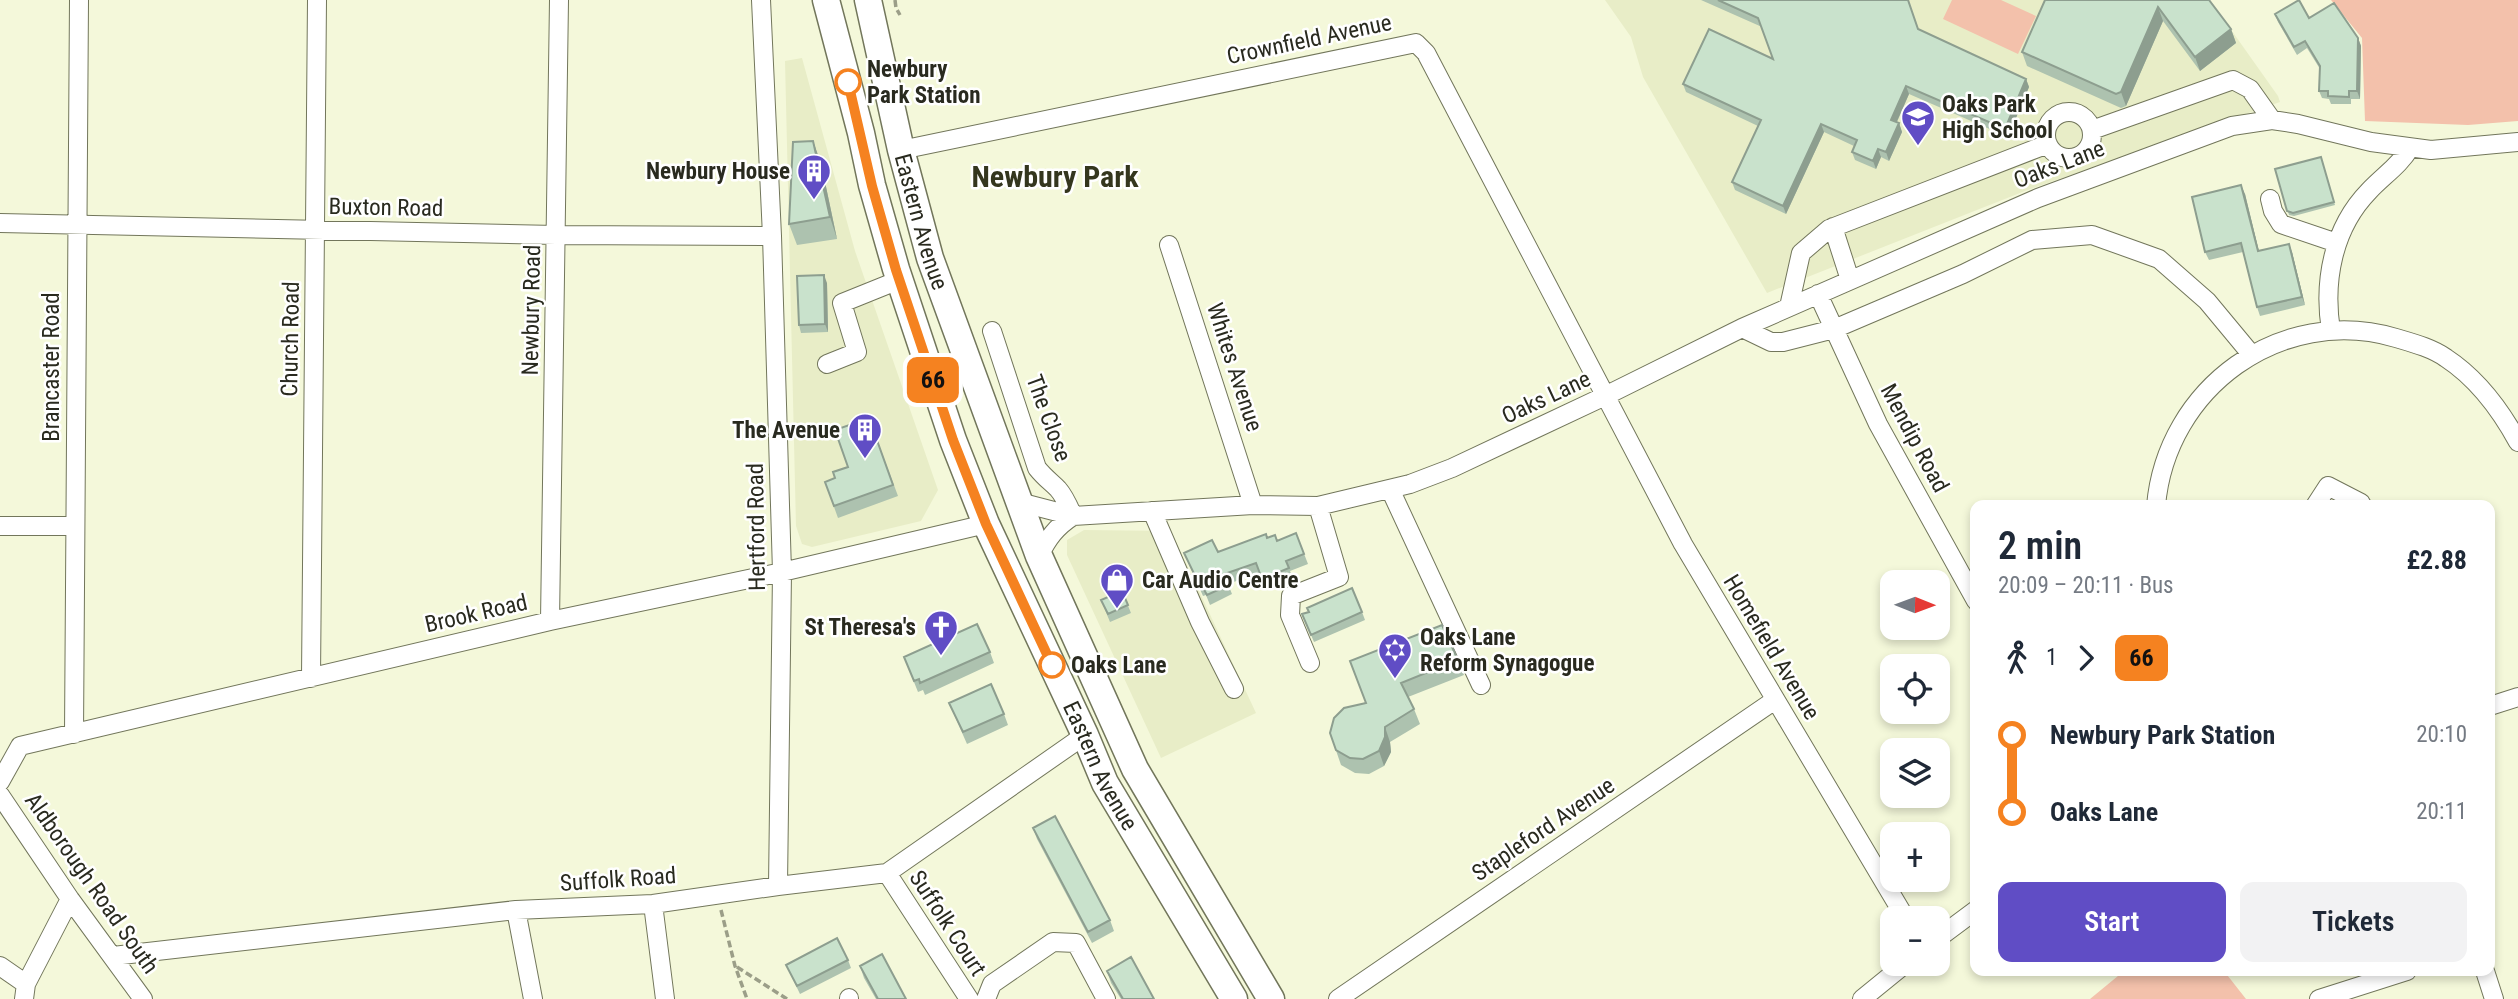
<!DOCTYPE html>
<html lang="en">
<head>
<meta charset="utf-8">
<style>
	body { margin:0; font-family:"Roboto Condensed",sans-serif; background:#f2f2f3; color:#1f2937; height:100vh; display:flex; flex-direction:column; font-size:26px; white-space:nowrap }
	* { box-sizing:border-box; margin:0 }
	p { font-size:23px; color:#747a83 }
	.icon { flex:none; width:38px; height:38px; fill:none; stroke:currentColor; stroke-width:2; stroke-linecap:round; stroke-linejoin:round }
	.map { position:relative; flex:1; overflow:hidden }
	.sheet { position:absolute; left:1970px; top:500px; width:525px; height:476px; display:flex; flex-direction:column; background:#fff; border-radius:14px; box-shadow:0 4px 10px #0003 }
	.sheet>* { flex:none }
	.badge { padding:0 14px; border-radius:10px; font-size:24px; line-height:46px }
	.needle { width:46px; rotate:91deg }
	.fabs { position:absolute; left:1880px; top:570px; display:grid; gap:14px }
	.fabs a { display:grid; place-items:center; width:70px; height:70px; border-radius:14px; background:#fff; box-shadow:0 4px 10px #0003; font-size:35px }
	.map>.badge { position:absolute; translate:-50% -50%; box-shadow:0 0 0 4px #fff }
	.legs { display:flex; align-items:center; gap:10px; height:77px; padding:0 28px; font-size:23px }
	.legs p { margin-inline-start:auto }
	.headline { display:flex; align-items:center; justify-content:space-between; height:119px; padding:0 28px }
	h1 { font-size:38px; font-weight:600; line-height:52px }
	.action { display:flex; gap:14px; margin-top:auto; padding:14px 28px }
	.action a { flex:1; height:80px; border-radius:14px; background:#604dc5; color:#fff; font-size:28px; font-weight:600; line-height:80px; text-align:center }
	.action a+a { background:#f2f2f3; color:#1f2937 }
	ul { padding:0 28px; list-style:none }
	li { display:flex; align-items:center; gap:24px; height:77px; font-size:26px }
	li i { display:grid; place-items:center; width:10px; height:100%; margin:0 9px; background:currentColor }
	li i::after { content:''; width:18px; height:18px; margin:-9px; border:5px solid; border-radius:50%; background:#fff }
	li p { margin-inline-start:auto }
	li:first-child i { background:linear-gradient(#0000 50%,currentColor 0) }
	li:last-child i { background:linear-gradient(currentColor 50%,#0000 0) }
	.map>svg:first-child { display:block }
	.built { fill:#e8edc7 }
	.green { fill:#f3c1ab }
	.lines { fill:none; stroke-linecap:round; stroke-linejoin:round }
	.minor-casing { stroke:#72765b; stroke-width:20 }
	.highway-casing { stroke:#72765b; stroke-width:29 }
	.path { stroke:#9b9e88; stroke-width:3.5; stroke-dasharray:7 3.5; stroke-linecap:butt }
	.minor { stroke:#fff; stroke-width:18 }
	.highway { stroke:#fff; stroke-width:26 }
	.wall { fill:#adc2af }
	.shaded-wall { fill:#8d9e8f }
	.building { fill:#c9e2cc; stroke:#8d9e8f; stroke-width:2 }
	.line-1-casing { stroke:#fff; stroke-width:16 }
	.line-1 { stroke:#f58220; stroke-width:10 }
	.stop-1-dot { fill:#fff; stroke:#f58220; stroke-width:3.5 }
	.labels { text-anchor:middle; stroke-width:5; stroke-linejoin:round; paint-order:stroke }
	.street-label { font-size:23px; fill:#292a1f; stroke:#fff }
	.stop-label { font-size:23px; font-weight:bold; fill:#292a1f; stroke:#fff; text-anchor:start }
	.poi-label { font-size:23px; font-weight:bold; fill:#292a1f; stroke:#fff; text-anchor:start }
	.district-label { font-size:30px; font-weight:bold; fill:#34361e; stroke:#fff }
</style>
</head>
<body>
<div class="map">
<svg width="2518" height="999" viewBox="0 0 2518 999">
	<rect width="100%" height="100%" fill="#f4f8da"/>
	<path class="built" d="M1605,0h605l68,96 2,6 -255,89 -258,102 -124,-216 -12,-40z
		M802,58l53,193 83,239 -17,31 -109,26 -10,-3 -6,-18 -11,-465z
		M1084,530l87,1 85,182 -95,45 -94,-203v-15z"/>
	<path class="green" d="M1952,0h49l35,16 -18,38 -75,-35z
		M2331,0h187v121l-50,4 -103,-4 -3,-83z
		M2124,971h100l22,28h-156z"/>
	<g class="lines">
		<g class="minor-casing">
			<path id="minor" d="M761,0l11,236 10,336 -4,314
				M2046 135a23 23 0 1 1 46 0a23 23 0 1 1-46 0Z
				M2092,130l141,-50 17,9 22,31
				M901,150l515,-107 10,10 257,491 223,375
				M2270,199l3,12 8,13 56,19
				M0,223l556,12 216,1
				M1833,227l17,53
				M1169,245l84,260
				M1818,294l60,130 98,177
				M1789,307l12,-54 28,-24 219,-85
				M1742,328l29,14h12l51,-13 129,-55 69,-34 60,-5 67,24 48,42 44,53
				M992,331l45,137c7,9 14,14 21,21 7,8 11,18 15,27
				M2331,331c-8,-50 2,-103 38,-140 14,-15 31,-26 41,-43
				M827,364l30,-12 -15,-49 57,-23
				M1390,489l91,196
				M1019,502l54,14 180,-11 65,1 92,-22 42,-16 153,-72 137,-68 296,-130 194,-72 40,-6 26,4 73,18 60,8 87,-8
				M2156,506c10,-118 125,-202 240,-168 17,5 36,10 50,20 32,21 54,51 72,84
				M2315,506l13,-20 33,17 1,3
				M1152,511l48,111 34,67
				M0,526h75
				M1039,556c9,-18 17,-29 34,-40
				M550,621l9,-621
				M1310,663l-20,-48 1,-19 48,-19 -21,-71
				M311,678l6,-678
				M2490,706l28,-9
				M74,734l5,-734
				M0,782l20,-36 530,-125 232,-49 204,-48
				M0,795l70,104 73,100
				M887,873l82,126
				M653,904l12,95
				M516,910l17,89
				M1937,939l39,-29
				M113,956l403,-46 137,-6 125,-18 109,-13 198,-138
				M0,966l26,18
				M2485,971l9,28
				M849,998v1
				M24,999l2,-15 44,-85
				M986,999l6,-15 61,-42 23,1 30,56
				M1338,999l437,-299
				M1862,999l43,-35
				M2319,999l88,-28"/>
		</g>
		<g class="highway-casing">
			<g id="highway">
				<path id="s1" d="M826,0l35,133 11,52 24,84 57,171 33,84 99,211 20,48 129,216"/>
				<path id="s2" d="M868,0l33,150 29,108 109,298 96,213 136,230"/>
			</g>
		</g>
		<path class="path" d="M895,0l1,8 4,7
			M721,910l14,56 12,33
			M737,967l50,32"/>
		<use href="#minor" class="minor"/>
		<use href="#highway" class="highway"/>
	</g>
	<path class="wall" d="M1701,0h207l10,29 108,50 3,8 -21,50 -99,-43 -12,28 2,1 3,9 -13,29 -8,-4 -5,12 -21,-9 -3,-8 2,-6 -30,-14 -38,82 -51,-24 -3,-8 26,-56 -72,-34 -3,-8 90,-25 -11,-32z
		M2129,0l102,29 5,14 -36,28 -37,-50 -37,85 -5,2 -94,-42 -5,-14z
		M2275,14l34,4 49,20 3,8 -1,53h-9v5h-20l-2,-5 -7,-1 -3,-7 1,-22 -13,-21 -10,7 -19,-33z
		M2321,157l14,48 -41,11 -5,-1 -14,-46z
		M821,163l16,76 -40,6 -8,-21z
		M2245,194l14,57 33,1 13,53 -45,11 -3,-9 -14,-55 -34,8 -4,-8z
		M827,283l1,49 -27,1 -2,-8z
		M869,418l29,78 -60,22 -13,-36 10,-4 13,-11z
		M1296,533l12,31 -18,7 3,7 -28,11 -6,-16 -31,11 4,10 -22,11 -4,-10 -3,1 -19,-43 34,-1 49,-14 10,3z
		M1122,591l9,22 -21,9 -9,-22z
		M1362,612l3,8 -51,22 -12,-28z
		M990,652l4,11 -69,32 -2,-5 -5,2 -14,-35z
		M1458,660l6,15 -56,22 6,12 6,15 -30,18 1,10 -7,14 -15,8 -14,-1 -14,-8 -11,-32 36,-30 -16,-42z
		M949,703l55,11 4,11 -41,19z
		M1033,828l77,92 4,11 -22,12 -55,-104z
		M848,960l3,8 -51,26 -14,-29z
		M860,966l46,33h-30l-12,-21z
		M1107,971l47,28h-33l-10,-16z"/>
	<path class="shaded-wall" d="M2158,7l5,14 -37,85 -5,-14z
		M2231,29l5,14 -36,28 -5,-14z
		M2358,38l3,8 -1,53 -3,-8z
		M2026,79l3,8 -21,50 -3,-8z
		M1906,86l3,8 -15,34 -3,-8z
		M1899,123l3,9 -13,29 -3,-9z
		M1821,124l3,8 -38,82 -3,-8z
		M813,141l8,22 16,76 -7,-22z
		M1878,149l3,8 -5,12 -3,-8z
		M2241,185l4,9 16,66 -3,-9z
		M2289,244l3,8 13,53 -3,-8z
		M824,275l3,8 1,49 -3,-8z
		M1385,727l5,15 1,10 -7,14 -5,-15z"/>
	<path class="building" d="M1718,0h190l10,29 108,50 -21,50 -99,-43 -15,34 8,3 -13,29 -8,-3 -5,12 -21,-9 5,-12 -36,-16 -38,82 -51,-24 29,-62 -78,-36 26,-55 64,30 -15,-41z
		M2045,0h164l22,29 -36,28 -37,-50 -37,85 -5,2 -94,-42z
		M2299,0l10,18 25,-15 24,35 -1,53h-8v6l-21,-1v-5h-9l1,-25 -15,-25 -11,6 -19,-33z
		M813,141l17,76 -41,7 4,-82z
		M2321,157l13,45 -41,11 -6,-2 -12,-42z
		M2241,185l17,66 31,-7 13,53 -45,10 -16,-64 -36,9 -13,-55z
		M824,275l1,49 -26,1 -2,-49z
		M869,418l24,67 -59,21 -9,-24 10,-4 -2,-6 15,-5 -13,-37z
		M1296,533l8,21 -18,7 3,7 -27,11 -6,-16 -32,11 5,11 -22,10 -5,-9h-2l-16,-33 28,-13 6,12 48,-18 1,4 8,-3 2,6z
		M1352,588l10,24 -51,23 -9,-21 7,-2 -2,-4z
		M1122,591l6,14 -20,9 -7,-14z
		M977,624l13,28 -70,31 -1,-4 -5,2 -10,-24z
		M1442,625l16,35 -57,23 13,26 -29,18v10l-6,14 -16,8 -13,-1 -14,-8 -6,-17 4,-15 10,-10 22,-5 -16,-42z
		M991,684l13,30 -41,18 -14,-29z
		M1055,816l55,104 -22,12 -55,-104z
		M837,938l11,22 -51,26 -11,-21z
		M882,954l24,45h-28l-18,-33z
		M1131,957l23,42h-31l-16,-28z"/>
	<g class="lines">
		<g class="line-1-casing">
			<path id="line-1" d="M848,82l24,104 24,84 57,170 33,84 66,141"/>
		</g>
		<use href="#line-1" class="line-1"/>
	</g>
	<defs>
		<g id="school-pin" transform="scale(1.75)"><path d="M0 17L-7.5 6A9.5 9.5 0 1 1 7.5 6Z" fill="#604dc5" stroke="#fff"/><path d="M0-5L7-2L0 1L-7-2ZM-4 1L0 2.5L4 1V4Q0 6-4 4Z" fill="#fff"/></g>
		<g id="building-pin" transform="scale(1.75)"><path d="M0 17L-7.5 6A9.5 9.5 0 1 1 7.5 6Z" fill="#604dc5" stroke="#fff"/><path d="M-4-6H4V6H1V3H-1V6H-4ZM-2.5-4.3h1.7v1.8h-1.7ZM.8-4.3h1.7v1.8H.8ZM-2.5-1h1.7V.8h-1.7ZM.8-1h1.7V.8H.8Z" fill="#fff"/></g>
		<g id="shop-pin" transform="scale(1.75)"><path d="M0 17L-7.5 6A9.5 9.5 0 1 1 7.5 6Z" fill="#604dc5" stroke="#fff"/><path d="M-5-2.5h2.3a2.7 3.5 0 0 1 5.4 0H5L5.5 6h-11ZM-1.5-2.5h3a1.5 2.3 0 0 0-3 0Z" fill="#fff"/></g>
		<g id="church-pin" transform="scale(1.75)"><path d="M0 17L-7.5 6A9.5 9.5 0 1 1 7.5 6Z" fill="#604dc5" stroke="#fff"/><path d="M-1.2-6h2.4v3.5h3.3v2.4h-3.3V6h-2.4V-.1h-3.3v-2.4h3.3Z" fill="#fff"/></g>
		<g id="synagogue-pin" transform="scale(1.75)"><path d="M0 17L-7.5 6A9.5 9.5 0 1 1 7.5 6Z" fill="#604dc5" stroke="#fff"/><path d="M0-6.5L5.6 3.2H-5.6ZM0 6.5L5.6-3.2H-5.6Z" fill="#fff"/></g>
	</defs>
	<g fill-rule="evenodd">
		<use href="#school-pin" x="1918" y="117"/>
		<use href="#building-pin" x="814" y="171"/>
		<use href="#building-pin" x="865" y="430"/>
		<use href="#shop-pin" x="1117" y="580"/>
		<use href="#church-pin" x="941" y="627"/>
		<use href="#synagogue-pin" x="1395" y="650"/>
	</g>
	<g class="stop-1-dot">
		<circle cx="848" cy="82" r="12"/>
		<circle cx="1052" cy="665" r="12"/>
	</g>
	<g class="labels">
		<g class="street-label">
			<text transform="translate(1309 39) rotate(-12)" y="8">Crownfield Avenue</text>
			<text transform="translate(2059 164) rotate(-21)" y="8">Oaks Lane</text>
			<text transform="translate(386 207) rotate(1)" y="8">Buxton Road</text>
			<text dy="8" stroke="none"><textPath href="#s2" startOffset="228">Eastern Avenue</textPath></text>
			<text transform="translate(531 310) rotate(-89)" y="8">Newbury Road</text>
			<text transform="translate(290 339) rotate(-89)" y="8">Church Road</text>
			<text transform="translate(51 367) rotate(-90)" y="8">Brancaster Road</text>
			<text transform="translate(1235 367) rotate(72)" y="8">Whites Avenue</text>
			<text transform="translate(1546 397) rotate(-25)" y="8">Oaks Lane</text>
			<text transform="translate(1049 418) rotate(70)" y="8">The Close</text>
			<text transform="translate(1915 438) rotate(62)" y="8">Mendip Road</text>
			<text transform="translate(756 527) rotate(-91)" y="8">Hertford Road</text>
			<text transform="translate(476 613) rotate(-13)" y="8">Brook Road</text>
			<text transform="translate(1772 647) rotate(59)" y="8">Homefield Avenue</text>
			<text dy="8" stroke="none"><textPath href="#s1" startOffset="816">Eastern Avenue</textPath></text>
			<text transform="translate(1543 829) rotate(-34)" y="8">Stapleford Avenue</text>
			<text transform="translate(618 879) rotate(-4)" y="8">Suffolk Road</text>
			<text transform="translate(92 883) rotate(55)" y="8">Aldborough Road South</text>
			<text transform="translate(948 923) rotate(57)" y="8">Suffolk Court</text>
		</g>
		<g class="stop-label">
			<text x="867" y="77">Newbury<tspan x="867" dy="26">Park Station</tspan></text>
			<text x="1071" y="673">Oaks Lane</text>
		</g>
		<g class="poi-label">
			<text x="1942" y="112">Oaks Park<tspan x="1942" dy="26">High School</tspan></text>
			<text x="790" y="179" text-anchor="end">Newbury House</text>
			<text x="840" y="438" text-anchor="end">The Avenue</text>
			<text x="1142" y="588">Car Audio Centre</text>
			<text x="916" y="635" text-anchor="end">St Theresa's</text>
			<text x="1420" y="645">Oaks Lane<tspan x="1420" dy="26">Reform Synagogue</tspan></text>
		</g>
		<g class="district-label">
			<text x="1055" y="187">Newbury Park</text>
		</g>
	</g>
</svg>
<div class="fabs">
<a><svg class="needle" viewBox="-14 -14 28 28"><path d="M0-13l5 13h-10z" fill="#e53935"/><path d="M0 13l5-13h-10z" fill="#747a83"/></svg></a>
<a><svg class="icon" aria-label="locate" viewBox="0 0 24 24"><circle cx="12" cy="12" r="6"/><path d="M12 2v4M12 18v4M2 12h4M18 12h4"/></svg></a>
<a><svg class="icon" aria-label="layers" viewBox="0 0 24 24"><path d="M12 4l9 5-9 5-9-5zM3 14l9 5 9-5"/></svg></a>
<a>+</a>
<a>−</a>
</div>
<b class="badge" style="left:933px;top:380px;background:#f58220;color:#111">66</b>
<section class="sheet">
<div class="headline"><div><h1>2 min</h1><p>20:09 – 20:11 · Bus</p></div><b>£2.88</b></div>
<div class="legs"><svg class="icon" aria-label="walk" viewBox="0 0 24 24"><circle cx="13" cy="4" r="2"/><path d="M13 8l-2 6 4 7M11 14l-3 7M7 12l3-4h3l4 4"/></svg>1<svg class="icon" aria-label="forward" viewBox="0 0 24 24"><path d="M9 5l7 7-7 7"/></svg><b class="badge" style="background:#f58220;color:#111">66</b></div>
<ul>
<li><i style="color:#f58220"></i><b>Newbury Park Station</b><p>20:10</p></li>
<li><i style="color:#f58220"></i><b>Oaks Lane</b><p>20:11</p></li>
</ul>
<div class="action"><a>Start</a><a>Tickets</a></div>
</section>
</div>
</body>
</html>
